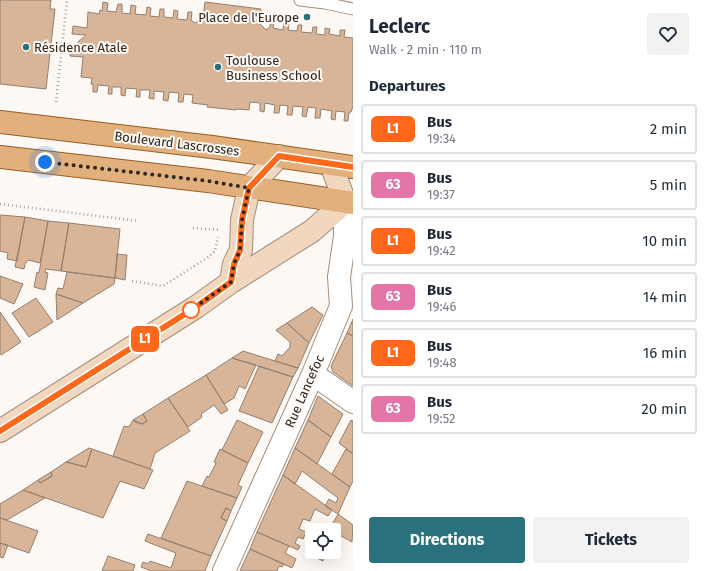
<!DOCTYPE html>
<html lang="en">
<head>
<meta charset="utf-8">
<style>
	body { margin:0; font-family:"Fira Sans",sans-serif; background:#f2f2f3; color:#1f2937; height:100vh; display:flex; flex-direction:column; font-size:15px; white-space:nowrap }
	* { box-sizing:border-box; margin:0 }
	p { font-size:13px; color:#747a83 }
	.icon { flex:none; width:22px; height:22px; fill:none; stroke:currentColor; stroke-width:2; stroke-linecap:round; stroke-linejoin:round }
	.map { position:relative; flex:1; overflow:hidden }
	.details { display:flex; flex-direction:column; background:#fff; width:352px }
	.details>* { flex:none }
	.badge { padding:0 8px; border-radius:6px; font-size:14px; line-height:26px }
	.buttons { position:absolute; left:305px; top:523px; display:grid; gap:8px }
	.buttons a { display:grid; place-items:center; width:36px; height:36px; border-radius:4px; background:#fff; box-shadow:0 4px 16px #0002; font-size:20px }
	.you { position:absolute; width:20px; height:20px; margin:-10px; border:3px solid #fff; border-radius:50%; background:#1a73e8; box-shadow:0 0 0 6px #1a73e833 }
	.map>.badge { position:absolute; translate:-50% -50%; box-shadow:0 0 0 2px #fff }
	h2 { padding:0 16px; font-size:15px; line-height:36px }
	.round { display:grid; place-items:center; flex:none; width:42px; height:42px; border-radius:4px; background:#f2f2f3 }
	.overview { display:flex; align-items:center; justify-content:space-between; height:68px; padding:0 16px }
	h1 { font-size:19px; font-weight:700; line-height:30px }
	.button { display:flex; gap:8px; margin-top:auto; padding:8px 16px }
	.button a { flex:1; height:46px; border-radius:4px; background:#29717d; color:#fff; font-size:16px; font-weight:700; line-height:46px; text-align:center }
	.button a+a { background:#f2f2f3; color:#1f2937 }
	ul { padding:0; list-style:none }
	li { display:flex; align-items:center; gap:12px; height:50px; margin:0 8px 6px; padding:0 8px; border:2px solid #e0e1e3; border-radius:4px }
	li div { flex:1 }
	li b { display:block; font-size:15px }
	li em { font-style:normal }
	li .badge { min-width:44px; font-weight:700; text-align:center }
	main { display:flex; flex:1; min-height:0 }
	.map>svg:first-child { display:block }
	.building { fill:#d8b598; stroke:#947f6e }
	.lines { fill:none; stroke-linecap:round; stroke-linejoin:round }
	.lane-casing { stroke:#a48e7d; stroke-width:13 }
	.street-casing { stroke:#a48e7d; stroke-width:24 }
	.secondary-casing { stroke:#a48e7d; stroke-width:24 }
	.primary-casing { stroke:#965e24; stroke-width:24 }
	.path { stroke:#a59e99; stroke-width:2.5; stroke-dasharray:1 3; stroke-linecap:butt }
	.lane { stroke:#fff; stroke-width:11 }
	.street { stroke:#fff; stroke-width:22 }
	.secondary { stroke:#f0d7be; stroke-width:22 }
	.primary { stroke:#e1b07d; stroke-width:22 }
	.line-casing { stroke:#fff; stroke-width:9 }
	.line { stroke:#ff671b; stroke-width:6 }
	.walk { stroke:#2f2720; stroke-width:4; stroke-dasharray:0 7.2 }
	.poi-dot { fill:#29717d; stroke:#fdf8f4; stroke-width:1.5 }
	.stop-dot { fill:#fff; stroke:#ff671b; stroke-width:2 }
	.labels { text-anchor:middle; stroke-width:4; stroke-linejoin:round; paint-order:stroke }
	.poi-label { font-size:13px; fill:#2f2720; stroke:#fdf8f4; text-anchor:start }
	.street-label { font-size:13px; fill:#2f2720; stroke:#fdf8f4 }
</style>
</head>
<body>
<main>
<div class="map">
<svg width="353" height="571" viewBox="0 0 353 571">
	<rect width="100%" height="100%" fill="#fdf8f4"/>
	<path class="building" d="M0,0h51l-1,9h5l-9,80 -46,-5z
		M103,2l5,1 -1,8 9,1 2,-8h4v9l8,1 1,-9 5,1 -1,8 11,1 1,-8 4,1 -1,8 9,1 1,-8h4v8l9,1 1,-8 4,1 -1,8 10,1 1,-8h4l-1,8 4,3 8,-5 2,-16 56,7 -1,15 6,6 4,-3v-5h4l-1,6 10,2 1,-7 5,1 -1,6 9,1 1,-6h4l-1,7 11,1 1,-6h4l-1,7 9,1v-7l5,1 -1,5 11,2v-6h5l-1,7 9,1v68l-2,6h-2l-1,9h-4l1,-9 -9,-1 -1,9 -4,-1 1,-8 -11,-2 -1,9h-5l1,-10 -8,-1 -2,10 -4,-1 1,-9 -10,-1 -1,9h-5l1,-9 -8,-1 -1,8h-5l1,-8 -10,-2 -1,9 -4,-1v-8l-10,-1 -1,8 -13,-1v1l-29,-3 1,-2 -16,-2 1,-8 -9,-1 -1,8h-5l1,-9 -10,-1 -1,9 -5,-1 1,-8 -10,-1v8l-5,-1 1,-8h-10v7h-4l1,-8 -11,-1 -1,8 -4,-1v-8h-9v7h-4l1,-8 -11,-1 -1,7h-4v-8h-2l1,-6 -11,-1 2,-20 -13,-1 1,-5 13,2 -5,-7 -1,-4 8,-7 -14,-1 1,-8 14,2 1,-16 11,2 1,-4 2,1z
		M0,215l25,2 -8,44 -10,-2 1,-6 -8,-2z
		M25,217l23,4 -8,42 -12,-3 -3,4 -1,5 -9,-2z
		M48,221l21,2 -8,48 -15,-2 -1,3 3,1 -3,17 -11,-3 3,-15 2,1z
		M69,223l51,6 -5,49 -54,-7z
		M117,254l10,1 -2,25 -10,-2z
		M67,272l48,6 -1,6 -31,19 -27,-9 2,-6 5,1z
		M0,276l23,8 -9,20 -14,-6z
		M56,294l27,9 -26,17z
		M36,298l17,24 -24,15 -17,-24z
		M312,307l11,8 -14,28 -22,-20z
		M0,312l21,30 -20,13 -1,-2z
		M353,319v17l-6,-3z
		M287,323l22,20 -11,25 -23,-7 3,-7 4,2 8,-9v-5l-14,-12z
		M347,333l6,3v50l-20,-14 -2,-6z
		M243,351l32,10 23,7 -5,9 -61,-19z
		M232,358l24,7 -11,24 -6,-3 -5,12 -10,6 -18,-29z
		M259,366l34,11 -21,46 -33,-12z
		M206,375l22,35 -7,4 -7,-9 -13,9 1,3 -14,10 -20,-29z
		M318,396l25,18 -12,23 -23,-17z
		M168,398l22,33 -35,22 -5,16 -37,-13 11,-30 5,1 4,-7 9,4 5,-3 -4,-7z
		M143,414l4,7 -5,3 -7,-2 -2,-2z
		M237,420l26,12 -15,31 -26,-13z
		M308,420l23,17 -14,27 -22,-16z
		M351,420l2,1v33l-14,-11z
		M89,448l3,1 -6,18 -20,-5z
		M295,448l55,39 -12,27 -13,-8 4,-7 7,4 2,-5 -36,-27 -7,13 -12,-9z
		M92,449l61,21 -9,19 -24,-8 -17,37 -80,-28 15,-10 2,3 12,-7 -1,-4 15,-10 20,5z
		M220,449l28,14 -10,22 4,2 -5,11 -35,-12 5,-10 2,1 7,-14 -2,-1z
		M346,449l7,5v27l-3,6 -18,-13z
		M51,472l1,4 -12,7 -2,-3z
		M283,475l49,35 -4,6 -13,-7 -5,12 -7,-2 -4,10 7,3 -3,7 -5,-2 -3,6 5,3 -2,4 -41,-18z
		M187,481l50,17 -6,13 -5,-3 -5,10 6,3 -16,35 -50,-18z
		M23,490l22,8 -38,22 -7,-2v-14z
		M226,508l5,3 -4,10 -6,-3z
		M338,514l15,11 -1,17 -18,-10v-2h-5z
		M0,518l38,13 -9,22 -29,-10z
		M257,532l32,14 -4,7 11,6 -4,9 -42,-19z
		M148,534l63,22 -6,15h-54l-10,-4 2,-5 5,2 2,-3 21,7 5,-15 -31,-12z
		M0,543l8,2 -5,13 -3,-1z
		M250,549l34,15 -2,3 -3,-1 -2,5h-37z
		M318,552h7l-2,3 2,1 -2,5 -8,-4z
		M108,556l27,9 -2,6h-31z"/>
	<g class="lines">
		<g class="lane-casing">
			<path id="lane" d="M300,0l25,3 28,6"/>
		</g>
		<g class="street-casing">
			<path id="street" d="M313,374l40,28
				M224,571l89,-197 28,-68 -2,-29 6,-41v-34"/>
		</g>
		<g class="secondary-casing">
			<path id="secondary" d="M231,282l3,-18 7,-14 1,-30 7,-32 30,-32
				M0,431l196,-124 35,-25 81,-51 33,-29 -14,-38"/>
		</g>
		<g class="primary-casing">
			<path id="primary" d="M0,122l212,25 141,20
				M0,157l208,24 145,22"/>
		</g>
		<path class="path" d="M56,102l11,-102
			M0,204l139,17
			M193,228l27,2
			M132,281l31,5 44,-28 8,-7 3,-14"/>
		<use href="#lane" class="lane"/>
		<use href="#street" class="street"/>
		<use href="#secondary" class="secondary"/>
		<use href="#primary" class="primary"/>
	</g>
	<g class="lines">
		<g class="line-casing">
			<path id="line" d="M0,431l196,-124 35,-25 3,-18 6,-14 2,-30 7,-32 30,-32 74,11"/>
		</g>
		<use href="#line" class="line"/>
		<path class="walk" d="M45,162l163,19 41,7 -7,32 -2,30 -6,14 -3,18 -40,28"/>
	</g>
	<g class="poi-dot">
		<circle cx="307" cy="17" r="4"/>
		<circle cx="26" cy="47" r="4"/>
		<circle cx="218" cy="67" r="4"/>
	</g>
	<circle class="stop-dot" cx="191" cy="310" r="8"/>
	<g class="labels">
		<g class="poi-label">
			<text x="299" y="22" text-anchor="end">Place de l'Europe</text>
			<text x="34" y="52">Résidence Atale</text>
			<text x="226" y="65">Toulouse<tspan x="226" dy="15">Business School</tspan></text>
		</g>
		<g class="street-label">
			<text transform="translate(177 143) rotate(7)" y="5">Boulevard Lascrosses</text>
			<text transform="translate(304 391) rotate(-66)" y="5">Rue Lancefoc</text>
		</g>
	</g>
</svg>
<div class="buttons">
<a><svg class="icon" aria-label="locate" viewBox="0 0 24 24"><circle cx="12" cy="12" r="6"/><path d="M12 2v4M12 18v4M2 12h4M18 12h4"/></svg></a>
</div>
<div class="you" style="left:45px;top:162px"></div>
<b class="badge" style="left:145px;top:339px;background:#ff671b;color:#fff">L1</b>
</div>
<section class="details">
<div class="overview"><div><h1>Leclerc</h1><p>Walk · 2 min · 110 m</p></div><a class="round"><svg class="icon" aria-label="heart" viewBox="0 0 24 24"><path d="M12 20l-8-8c-3-5 5-10 8-4 3-6 11-1 8 4z"/></svg></a></div>
<h2>Departures</h2>
<ul>
<li><span class="badge" style="background:#ff671b;color:#fff">L1</span><div><b>Bus</b><p>19:34</p></div><em>2 min</em></li>
<li><span class="badge" style="background:#e675a7;color:#fff">63</span><div><b>Bus</b><p>19:37</p></div><em>5 min</em></li>
<li><span class="badge" style="background:#ff671b;color:#fff">L1</span><div><b>Bus</b><p>19:42</p></div><em>10 min</em></li>
<li><span class="badge" style="background:#e675a7;color:#fff">63</span><div><b>Bus</b><p>19:46</p></div><em>14 min</em></li>
<li><span class="badge" style="background:#ff671b;color:#fff">L1</span><div><b>Bus</b><p>19:48</p></div><em>16 min</em></li>
<li><span class="badge" style="background:#e675a7;color:#fff">63</span><div><b>Bus</b><p>19:52</p></div><em>20 min</em></li>
</ul>
<div class="button"><a>Directions</a><a>Tickets</a></div>
</section>
</main>
</body>
</html>
